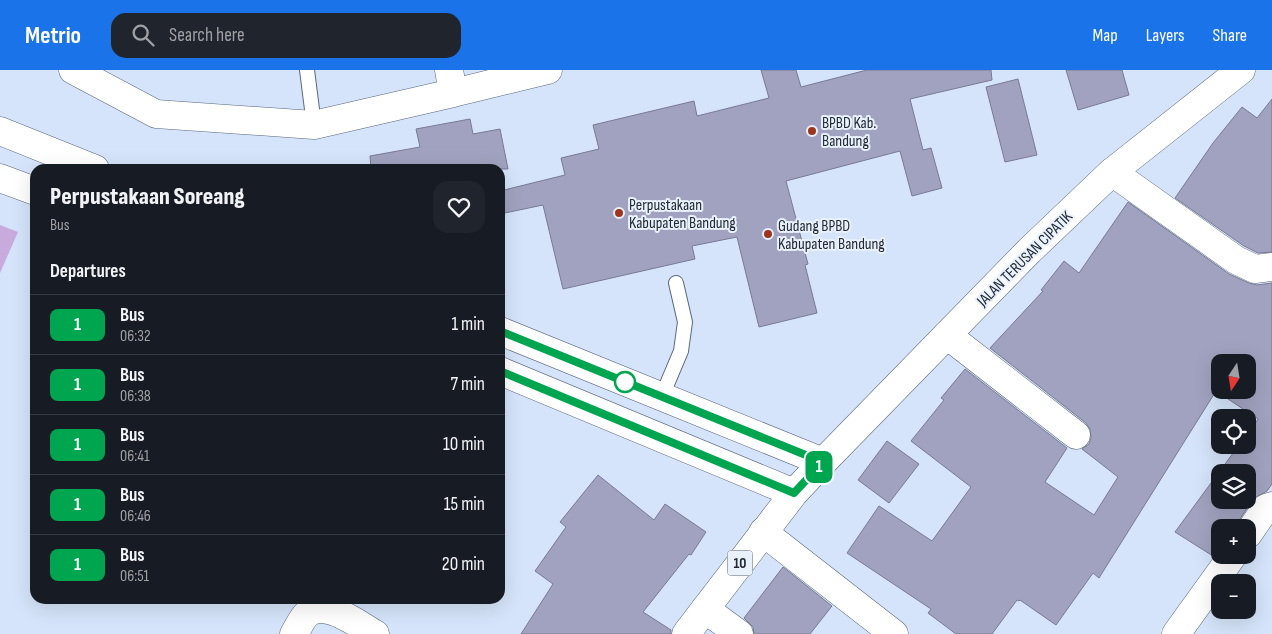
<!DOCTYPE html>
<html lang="en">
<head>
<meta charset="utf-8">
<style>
	body { margin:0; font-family:"Sofia Sans Condensed",sans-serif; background:#20242c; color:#f1f3f6; height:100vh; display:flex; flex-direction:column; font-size:19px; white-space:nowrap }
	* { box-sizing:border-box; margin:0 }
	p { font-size:16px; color:#9ea1a6 }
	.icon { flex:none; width:28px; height:28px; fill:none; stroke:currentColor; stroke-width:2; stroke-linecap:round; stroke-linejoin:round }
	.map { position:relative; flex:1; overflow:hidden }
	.sheet { position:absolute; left:30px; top:94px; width:475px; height:440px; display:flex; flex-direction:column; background:#171b24; border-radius:15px; box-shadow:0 5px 20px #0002 }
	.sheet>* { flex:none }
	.badge { padding:0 10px; border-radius:8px; font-size:18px; line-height:32px }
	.needle { width:32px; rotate:192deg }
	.buttons { position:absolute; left:1211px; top:284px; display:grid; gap:10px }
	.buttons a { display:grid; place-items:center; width:45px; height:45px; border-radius:10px; background:#171b24; box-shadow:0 5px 20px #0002; font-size:25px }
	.map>.badge { position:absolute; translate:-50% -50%; box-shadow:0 0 0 2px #fff }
	h2 { padding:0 20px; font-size:19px; line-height:45px }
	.round { display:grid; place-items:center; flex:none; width:52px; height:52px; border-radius:15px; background:#20242c }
	.head { display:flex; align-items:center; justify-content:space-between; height:85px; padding:0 20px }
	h1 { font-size:24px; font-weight:800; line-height:38px }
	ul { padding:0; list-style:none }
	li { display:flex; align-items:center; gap:15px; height:60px; padding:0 20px; border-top:1px solid #363941 }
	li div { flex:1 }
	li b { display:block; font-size:19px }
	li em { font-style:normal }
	li .badge { min-width:55px; font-weight:700; text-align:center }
	header { display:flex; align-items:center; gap:30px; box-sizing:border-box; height:70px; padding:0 25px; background:#1a73e8; color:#fff }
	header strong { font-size:24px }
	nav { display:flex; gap:28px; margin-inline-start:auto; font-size:18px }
	.search { width:350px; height:45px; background:#20242c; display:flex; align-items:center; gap:12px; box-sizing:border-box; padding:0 18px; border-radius:15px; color:#9ea1a6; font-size:19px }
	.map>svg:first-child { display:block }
	.green { fill:#c8aadc }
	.building { fill:#a1a2bf; stroke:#797995; fill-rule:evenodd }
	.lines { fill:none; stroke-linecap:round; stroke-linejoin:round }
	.service-casing { stroke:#57677e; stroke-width:16 }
	.minor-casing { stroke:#57677e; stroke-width:29 }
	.secondary-casing { stroke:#57677e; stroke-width:29 }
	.trunk-casing { stroke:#57677e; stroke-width:29 }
	.service { stroke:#fff; stroke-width:14 }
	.minor { stroke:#fff; stroke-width:28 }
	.secondary { stroke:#fff; stroke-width:28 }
	.trunk { stroke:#fff; stroke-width:28 }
	.line-casing { stroke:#fff; stroke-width:11 }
	.line { stroke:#00a64f; stroke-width:8 }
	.poi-dot { fill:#9d341c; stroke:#e9f1fc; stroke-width:2 }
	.stop-dot { fill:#fff; stroke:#00a64f; stroke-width:2.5 }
	.labels { text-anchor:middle; stroke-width:4; stroke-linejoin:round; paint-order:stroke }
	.shield { fill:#e9f1fc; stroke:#5e656f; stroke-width:1 }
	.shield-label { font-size:15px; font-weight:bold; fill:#222933 }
	.poi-label { font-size:16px; fill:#222933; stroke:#e9f1fc; text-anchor:start }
	.street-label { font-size:16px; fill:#222933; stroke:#e9f1fc }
</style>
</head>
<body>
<header>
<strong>Metrio</strong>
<div class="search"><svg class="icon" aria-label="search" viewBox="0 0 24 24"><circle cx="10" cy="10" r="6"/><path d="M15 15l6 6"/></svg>Search here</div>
<nav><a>Map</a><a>Layers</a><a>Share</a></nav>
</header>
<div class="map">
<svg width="1272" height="564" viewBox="0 0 1272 564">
	<rect width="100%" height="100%" fill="#d5e4fa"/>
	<path class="green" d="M0,155l18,7 -18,41z"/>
	<path class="building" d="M761,0h35l5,17 66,-17h124l1,10 -82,19 13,51 8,-2 11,40 -30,8 -12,-45 -114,30 22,83 -3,1 12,48 -58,14 -22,-90 -45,9 3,13 -132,30 -20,-84 -43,9v-23l65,-16 -4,-17 38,-9 -6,-24 101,-24 3,15 72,-18z
		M1066,0h56l7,25 -51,15z
		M1018,9l19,76 -32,7 -19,-75z
		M1272,29v153l-14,1 -14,-7 -69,-48 38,-55 29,-36 15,11z
		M470,49l3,15 27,-5 8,40h-137l-1,-13 50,-9 -4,-18z
		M1128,132l101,72 20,9 8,2 15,-2v201l-5,7 -14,8 -19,29h-14v18l-7,10 -38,-24 64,-87h9v-11l10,-15 -42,-28 -117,187 -6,-5 -37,52 -36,-25 -1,1 -2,-1 -25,34h-36l-28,-21 3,-4 -84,-56 32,-47 53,35 39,-54 -60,-46 33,-41 -3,-2 24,-29 102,79 -22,34 49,33 24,-38 -36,-28 7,-5 2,-6 -1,-9 -4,-6 -96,-75 53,-57 -2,-1 23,-29 15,12zM1220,292h28v28h-28zM1220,402h28v28h-28z
		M887,371l32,23 -30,39 -31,-23z
		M598,405l56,45 11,-16 41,28 -15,23 -2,-1 -46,58 28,18v4h-150l32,-50 -18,-13 31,-44 -6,-5z
		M783,497l49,39 -22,28h-56l-1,-7 -9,-9z"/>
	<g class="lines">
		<g class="service-casing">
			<path id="service" d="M307,0l7,55
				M662,326l19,-45 4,-29 -9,-39"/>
		</g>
		<g class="minor-casing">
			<path id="minor" d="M73,0l83,44 158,11 139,-32 -4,-23
				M453,23l95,-23
				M1112,102l124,88 19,9 17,-2
				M947,265l129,100
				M763,462l131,102
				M1248,464l18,-26 6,-2
				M705,539l34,25
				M294,564c4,-6 8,-16 13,-20 18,-16 52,11 68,20
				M1176,564l57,-79"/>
		</g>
		<g class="secondary-casing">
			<path id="secondary" d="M823,392l206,-211 83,-79 129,-102"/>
		</g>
		<g class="trunk-casing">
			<path id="trunk" d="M0,61l95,38
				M0,108l35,13
				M500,261l323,131 -29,31 -108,141
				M500,301l294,122"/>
		</g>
		<use href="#service" class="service"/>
		<use href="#minor" class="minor"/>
		<use href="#secondary" class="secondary"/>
		<use href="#trunk" class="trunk"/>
	</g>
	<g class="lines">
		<g class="line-casing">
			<path id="line" d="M500,261l323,131 -29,31 -294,-122"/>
		</g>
		<use href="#line" class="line"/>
	</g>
	<g class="poi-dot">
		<circle cx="812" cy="61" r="5"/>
		<circle cx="619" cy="143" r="5"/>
		<circle cx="768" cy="164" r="5"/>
	</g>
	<circle class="stop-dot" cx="625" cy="312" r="10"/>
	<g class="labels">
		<rect class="shield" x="727.5" y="480.5" width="25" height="25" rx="4"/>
		<g class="shield-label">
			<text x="740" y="498">10</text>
		</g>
		<g class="poi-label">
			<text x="822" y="58">BPBD Kab.<tspan x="822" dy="18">Bandung</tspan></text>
			<text x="629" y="140">Perpustakaan<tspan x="629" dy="18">Kabupaten Bandung</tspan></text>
			<text x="778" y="161">Gudang BPBD<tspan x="778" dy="18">Kabupaten Bandung</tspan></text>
		</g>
		<g class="street-label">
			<text transform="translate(1024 188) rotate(-45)" y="6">JALAN TERUSAN CIPATIK</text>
		</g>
	</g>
</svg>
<div class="buttons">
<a><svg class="needle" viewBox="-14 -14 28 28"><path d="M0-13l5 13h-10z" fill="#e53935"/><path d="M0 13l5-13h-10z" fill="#9ea1a6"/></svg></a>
<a><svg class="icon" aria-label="locate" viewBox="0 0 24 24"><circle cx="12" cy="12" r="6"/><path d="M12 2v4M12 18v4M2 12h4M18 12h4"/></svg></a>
<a><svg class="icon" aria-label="layers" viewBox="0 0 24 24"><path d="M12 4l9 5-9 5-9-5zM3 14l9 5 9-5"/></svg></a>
<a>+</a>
<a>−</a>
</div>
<b class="badge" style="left:819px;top:397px;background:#00a64f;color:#fff">1</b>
<section class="sheet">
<div class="head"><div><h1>Perpustakaan Soreang</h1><p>Bus</p></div><a class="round"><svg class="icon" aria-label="heart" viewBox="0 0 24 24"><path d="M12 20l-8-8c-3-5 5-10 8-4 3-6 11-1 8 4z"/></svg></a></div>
<h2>Departures</h2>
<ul>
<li><span class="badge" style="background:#00a64f;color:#fff">1</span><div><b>Bus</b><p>06:32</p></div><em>1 min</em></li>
<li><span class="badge" style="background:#00a64f;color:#fff">1</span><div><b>Bus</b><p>06:38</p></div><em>7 min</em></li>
<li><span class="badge" style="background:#00a64f;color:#fff">1</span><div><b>Bus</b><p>06:41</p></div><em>10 min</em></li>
<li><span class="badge" style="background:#00a64f;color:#fff">1</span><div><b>Bus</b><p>06:46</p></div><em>15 min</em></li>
<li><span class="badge" style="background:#00a64f;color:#fff">1</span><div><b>Bus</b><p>06:51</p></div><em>20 min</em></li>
</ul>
</section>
</div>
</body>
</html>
